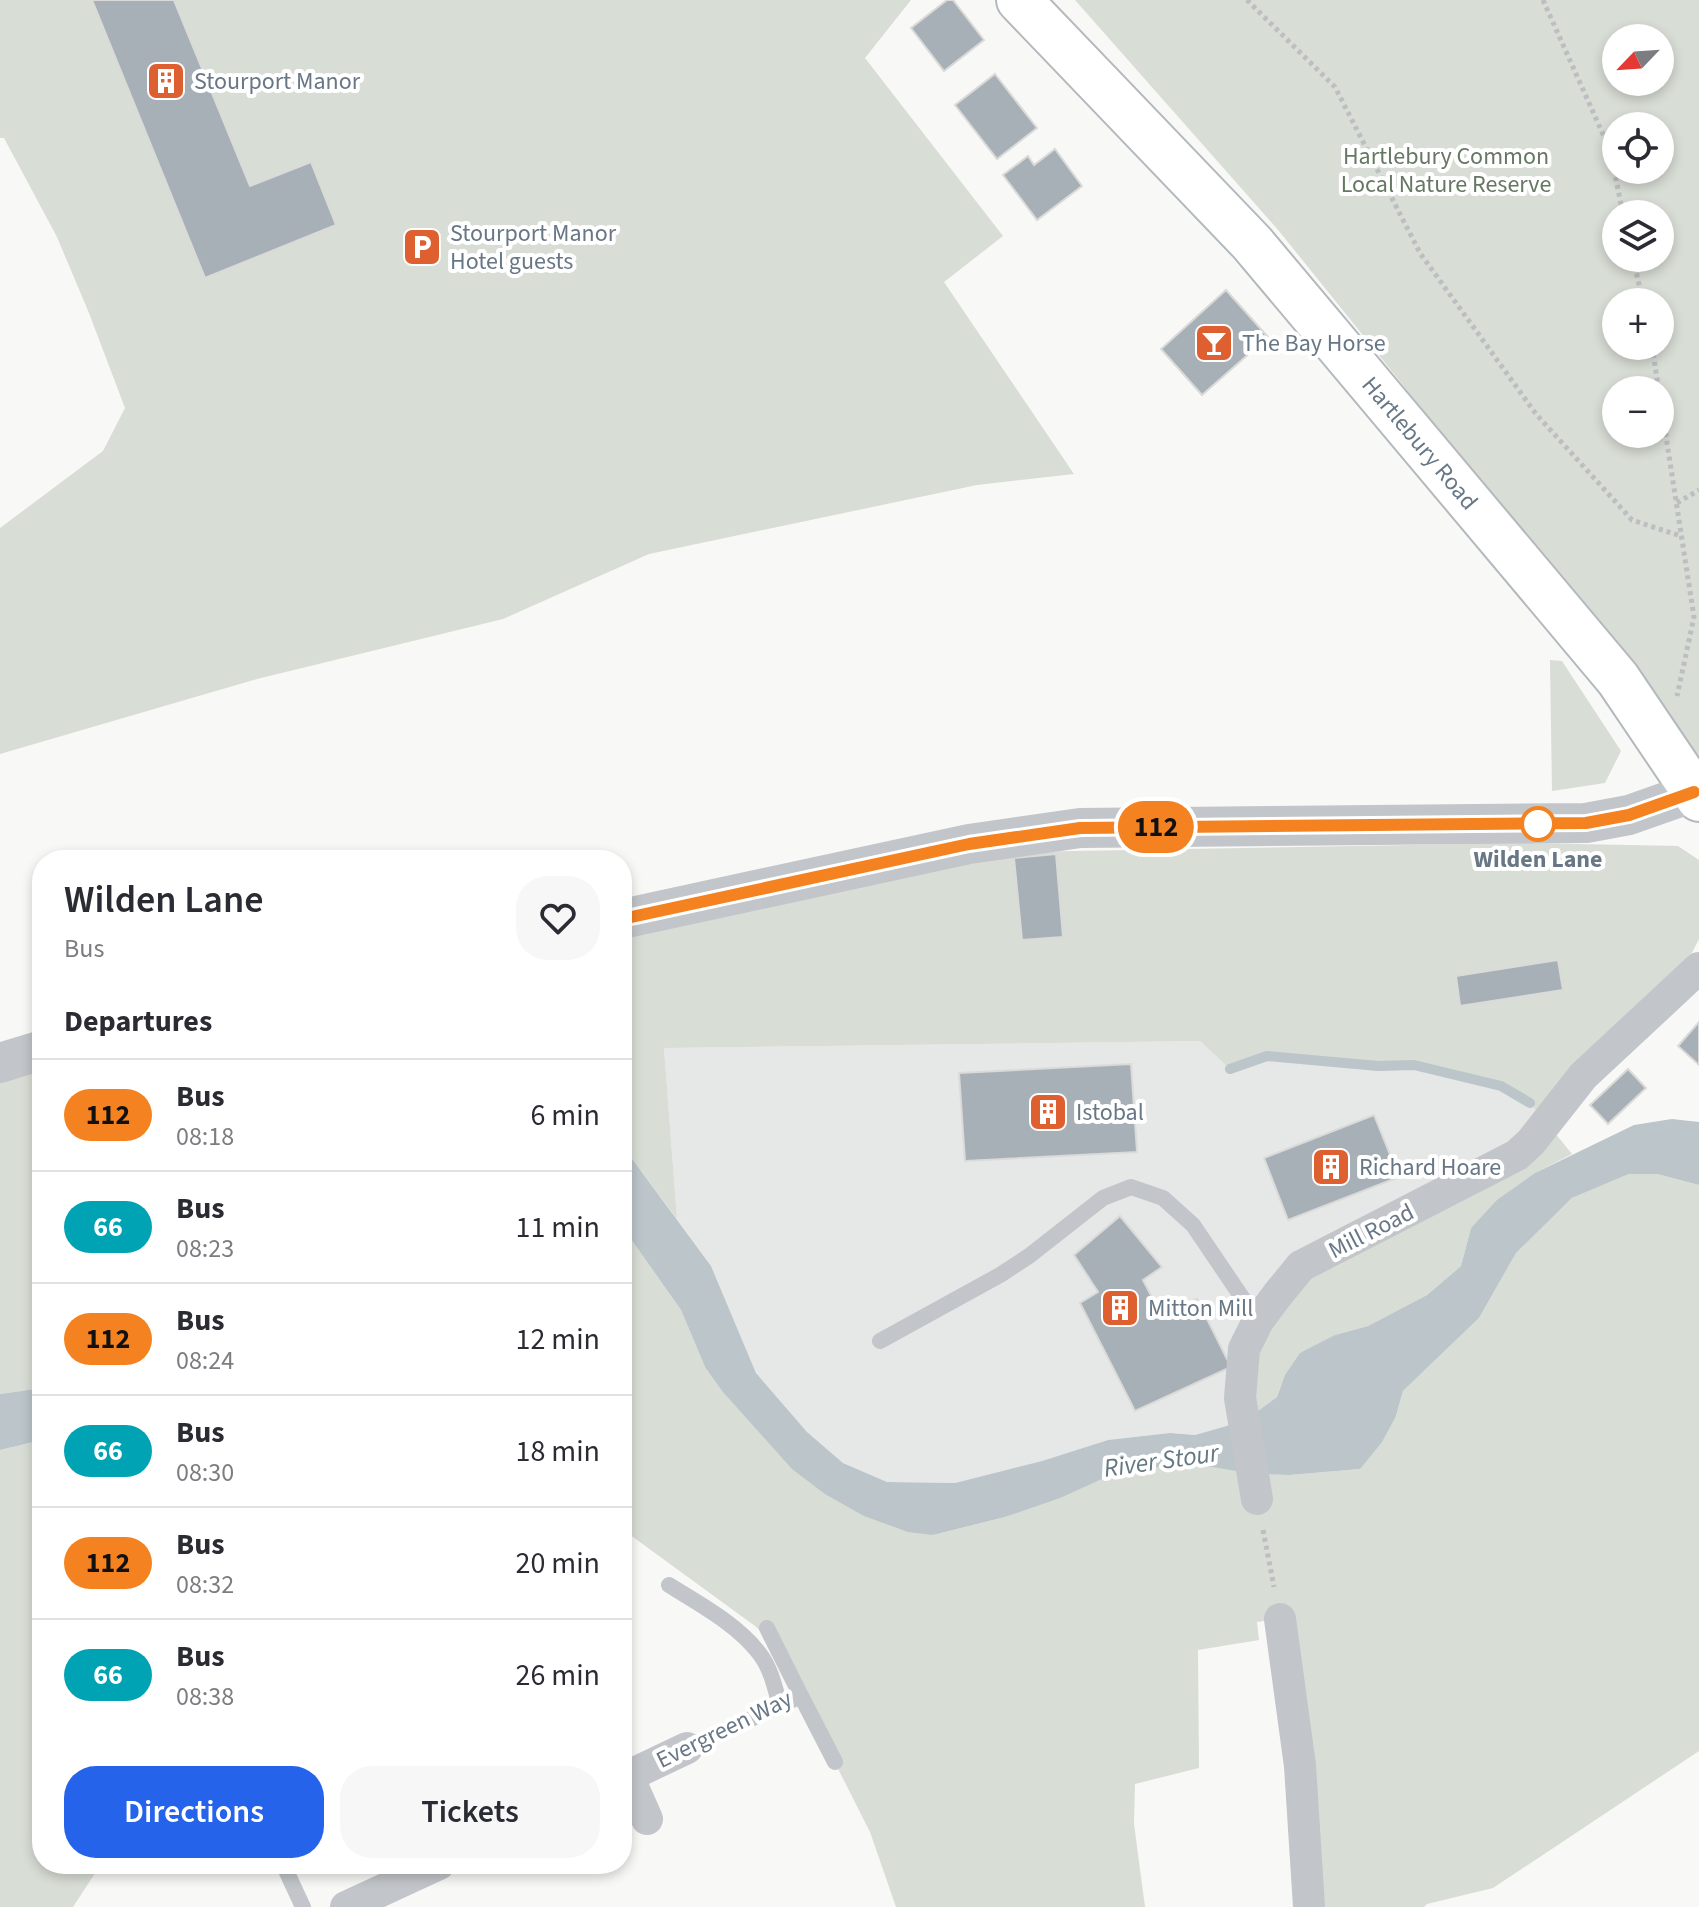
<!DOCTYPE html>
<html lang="en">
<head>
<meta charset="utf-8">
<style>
	body { margin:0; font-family:"Source Sans 3",sans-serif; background:#f7f7f7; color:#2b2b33; height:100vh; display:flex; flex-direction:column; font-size:30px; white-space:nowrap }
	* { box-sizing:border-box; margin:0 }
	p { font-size:26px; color:#7c7c81 }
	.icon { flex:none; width:44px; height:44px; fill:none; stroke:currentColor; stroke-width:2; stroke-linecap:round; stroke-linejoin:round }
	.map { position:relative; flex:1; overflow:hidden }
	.sheet { position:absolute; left:32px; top:850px; width:600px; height:1024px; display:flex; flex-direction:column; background:#fff; border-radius:32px; box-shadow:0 4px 12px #0003 }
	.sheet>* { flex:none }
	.badge { padding:0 16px; border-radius:26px; font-size:28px; line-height:52px }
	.needle { width:52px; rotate:245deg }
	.tools { position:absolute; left:1602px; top:24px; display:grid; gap:16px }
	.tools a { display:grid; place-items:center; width:72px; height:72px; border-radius:50%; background:#fff; box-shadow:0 4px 12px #0003; font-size:40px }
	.map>.badge { position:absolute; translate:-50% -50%; box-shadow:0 0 0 4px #fff }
	h2 { padding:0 32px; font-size:30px; line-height:72px }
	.round { display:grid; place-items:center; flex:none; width:84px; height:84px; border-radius:32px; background:#f7f7f7 }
	.head { display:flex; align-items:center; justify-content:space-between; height:136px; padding:0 32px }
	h1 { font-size:38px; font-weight:600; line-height:60px }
	.button { display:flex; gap:16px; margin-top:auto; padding:16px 32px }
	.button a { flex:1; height:92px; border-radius:32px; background:#2563eb; color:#fff; font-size:32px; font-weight:600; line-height:92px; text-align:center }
	.button a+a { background:#f7f7f7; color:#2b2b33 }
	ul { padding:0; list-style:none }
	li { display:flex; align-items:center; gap:24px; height:112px; padding:0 32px; border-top:2px solid #e1e1e2 }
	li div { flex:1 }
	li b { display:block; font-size:30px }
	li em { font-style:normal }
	li .badge { min-width:88px; font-weight:700; text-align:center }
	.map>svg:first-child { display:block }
	.built { fill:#e6e7e7 }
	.green { fill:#d8ddd5; fill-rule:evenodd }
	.water { fill:#bbc5ca }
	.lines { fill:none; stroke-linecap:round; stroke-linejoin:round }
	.stream { stroke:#bbc5ca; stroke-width:10 }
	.building { fill:#a8b0b7; stroke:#dadad8; stroke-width:2 }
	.secondary-casing { stroke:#b4b9be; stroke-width:48 }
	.path { stroke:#bcbec1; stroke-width:5; stroke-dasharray:4 4; stroke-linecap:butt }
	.service { stroke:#c2c5c9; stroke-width:16 }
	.minor { stroke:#c2c5c9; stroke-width:32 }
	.tertiary { stroke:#c2c5c9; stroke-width:40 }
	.secondary { stroke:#fff; stroke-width:44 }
	.line-casing { stroke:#fff; stroke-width:18 }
	.line { stroke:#f58220; stroke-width:12 }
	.stop-dot { fill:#fff; stroke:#f58220; stroke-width:4 }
	.labels { text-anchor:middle; stroke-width:8; stroke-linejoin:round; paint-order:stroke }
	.poi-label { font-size:24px; fill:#687786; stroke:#fff; text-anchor:start }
	.park-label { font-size:24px; fill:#667863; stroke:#fff }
	.street-label { font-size:24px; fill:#687786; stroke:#fff }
	.stop-label { font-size:24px; font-weight:bold; fill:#687786; stroke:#fff }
	.water-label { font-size:26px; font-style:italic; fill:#647881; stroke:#fff }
</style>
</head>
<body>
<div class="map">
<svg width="1699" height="1907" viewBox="0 0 1699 1907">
	<rect width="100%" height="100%" fill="#f8f8f6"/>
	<path class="built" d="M1200,1041l30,28 37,-13 111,10 36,-1 30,6 57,15 29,17 15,20 -301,298 -49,14 -25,-2 -62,7 -66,21 -87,22 -68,-1 -44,-19 -36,-31 -51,-59 -45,-107 -34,-47 -13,-171z"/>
	<path class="green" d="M0,0h911l-46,58 138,178 -59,46 130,192 -97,11 -328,69 -146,65 -246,60 -257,75v-226l103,-77 22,-43 -36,-95 -32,-76 -53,-99h-4z
		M1075,0h624v765l-123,-165 -297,-369zM1616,38h44v44h-44zM1616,126h44v44h-44zM1616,214h44v44h-44zM1616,302h44v44h-44zM1616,390h44v44h-44z
		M1550,660l12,1 59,90 -16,32 -53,8z
		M1527,843l151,3 21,14v79l-26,51 -127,132 26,32 -37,19 -64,55 -10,38 -34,29 -59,31 -33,9 -50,40 -8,22 -33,24 -4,-23 38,-104 267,-171 -15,-20 -29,-17 -87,-21 -36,1 -111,-10 -37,13 -30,-28 -536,7 13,171 -55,-74v-226l395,-67z
		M42,1050v338l-42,6v-331z
		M1629,1174h28l42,11v566l-206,137 -66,16 -3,3h-115l-29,-288 -23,3 2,18 -61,10 1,118 -64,16 -1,40 11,83h-249l-26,-75 -94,-186 -21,-20 -133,-97v-304l59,85 24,57 228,168 72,-18 99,-39 82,-17 69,13 35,1 70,-6 36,-53 7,-25 76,-73 37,-65 56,-55z
		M42,1440v424h59l-28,43h-73v-457z"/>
	<path class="water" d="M1672,1119l27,3v63l-42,-11h-28l-57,24 -56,55 -37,65 -76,73 -7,25 -14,26 -22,27 -70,6 -36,-1 -71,-12 -79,16 -44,20 -55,19 -72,18 -25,-3 -44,-16 -39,-22 -33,-25 -69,-77 -18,-25 -24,-57 -59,-84v-81l89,121 45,107 51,59 36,31 44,19 68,1 87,-22 66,-21 62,-7 25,2 49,-14 33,-24 8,-22 15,-22 35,-18 33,-9 59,-31 34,-29 10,-38 26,-28 38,-27 99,-48z
		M42,1388v52l-42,10v-56z"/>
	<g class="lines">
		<path class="stream" d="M1230,1069l37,-13 111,10 36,-1 87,21 29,17"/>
	</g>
	<path class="building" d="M92,0h82l76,186 61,-24 25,63 -131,53z
		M947,0h6l31,40 -40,31 -33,-43z
		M995,74l42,54 -40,31 -42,-54z
		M1055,149l27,37 -45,34 -34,-45 25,-19 6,9z
		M1226,290l42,47 -66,58 -41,-46z
		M1056,854l7,83 -41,3 -8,-82z
		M1558,960l5,30 -103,16 -4,-30z
		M1699,1022v43l-21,-19z
		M1131,1064l6,88 -172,9 -6,-88z
		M1628,1069l18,19 -38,36 -18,-19z
		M1374,1115l25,62 -111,43 -24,-62z
		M1120,1216l42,51 -19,13 17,33 37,-14 34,68 -96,44 -55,-108 18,-11 -24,-37z"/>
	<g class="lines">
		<g class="secondary-casing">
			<path id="secondary" d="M1019,0l233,243 366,436 81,120"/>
		</g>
		<path class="path" d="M1247,0l88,87 85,166 116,161 96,106 49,16
			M1543,0l67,150 13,64
			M1633,258l10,44
			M1652,346l42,271 -17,79
			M1677,503l22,-13
			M1263,1530l11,57"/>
		<path class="service" d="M880,1341l120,-66 29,-19 74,-58 28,-11 32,11 30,27 65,96
			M669,1585c30,19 68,39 90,68 12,15 16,35 21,53
			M801,1696l34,66
			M687,1748l114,-52 -34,-68
			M283,1864l20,43"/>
		<path class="minor" d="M1257,1499l-17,-101 4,-49 14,-28 20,-27 23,-28 216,-111 14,-13 52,-66 116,-108
			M1280,1619l20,147 9,141
			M628,1776l19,43
			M622,1779l65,-31
			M346,1907l93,-43"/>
		<path class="tertiary" d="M622,919l347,-75 111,-16 506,-5 43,-8 65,-23
			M0,1063l42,-13"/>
		<use href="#secondary" class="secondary"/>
	</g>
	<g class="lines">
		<g class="line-casing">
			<path id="line" d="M622,919l347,-75 111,-16 506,-5 43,-8 65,-23"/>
		</g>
		<use href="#line" class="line"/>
	</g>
	<defs>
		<g id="building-square" transform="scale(2)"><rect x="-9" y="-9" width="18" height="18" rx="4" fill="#de5f30" stroke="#fff"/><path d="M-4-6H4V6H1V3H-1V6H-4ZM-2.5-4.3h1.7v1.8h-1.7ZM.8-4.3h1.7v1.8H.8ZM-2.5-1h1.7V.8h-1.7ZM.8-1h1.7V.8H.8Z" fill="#fff"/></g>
		<g id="parking-square" transform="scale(2)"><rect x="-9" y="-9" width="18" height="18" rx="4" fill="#de5f30" stroke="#fff"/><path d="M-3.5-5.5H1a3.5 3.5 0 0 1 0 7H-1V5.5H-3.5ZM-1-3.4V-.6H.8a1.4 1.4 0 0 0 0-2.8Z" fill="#fff"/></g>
		<g id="bar-square" transform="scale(2)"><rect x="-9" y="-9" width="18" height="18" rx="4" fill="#de5f30" stroke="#fff"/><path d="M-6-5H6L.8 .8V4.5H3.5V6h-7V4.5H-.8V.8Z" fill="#fff"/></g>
	</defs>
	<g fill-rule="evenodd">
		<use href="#building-square" x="166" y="81"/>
		<use href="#parking-square" x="422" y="247"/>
		<use href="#bar-square" x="1214" y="343"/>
		<use href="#building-square" x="1048" y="1112"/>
		<use href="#building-square" x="1331" y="1167"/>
		<use href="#building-square" x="1120" y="1308"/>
	</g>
	<circle class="stop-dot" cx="1538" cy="824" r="16"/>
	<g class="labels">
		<g class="poi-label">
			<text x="194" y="89">Stourport Manor</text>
			<text x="450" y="241">Stourport Manor<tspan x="450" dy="28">Hotel guests</tspan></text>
			<text x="1242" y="351">The Bay Horse</text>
			<text x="1076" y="1120">Istobal</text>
			<text x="1359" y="1175">Richard Hoare</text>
			<text x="1148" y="1316">Mitton Mill</text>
		</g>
		<g class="park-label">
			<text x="1446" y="164">Hartlebury Common<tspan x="1446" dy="28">Local Nature Reserve</tspan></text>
		</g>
		<g class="street-label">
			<text transform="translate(1420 443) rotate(50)" y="8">Hartlebury Road</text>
			<text transform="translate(1371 1231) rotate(-27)" y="8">Mill Road</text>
			<text transform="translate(724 1729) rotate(-26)" y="8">Evergreen Way</text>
		</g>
		<g class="stop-label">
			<text x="1538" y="867">Wilden Lane</text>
		</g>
		<g class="water-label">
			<text transform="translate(1161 1460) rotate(-8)" y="9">River Stour</text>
		</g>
	</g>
</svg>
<div class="tools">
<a><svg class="needle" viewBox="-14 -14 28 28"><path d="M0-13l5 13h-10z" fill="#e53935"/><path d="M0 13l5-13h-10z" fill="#7c7c81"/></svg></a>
<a><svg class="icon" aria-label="locate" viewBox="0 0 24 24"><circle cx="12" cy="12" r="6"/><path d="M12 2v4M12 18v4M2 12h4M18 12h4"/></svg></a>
<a><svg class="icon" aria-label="layers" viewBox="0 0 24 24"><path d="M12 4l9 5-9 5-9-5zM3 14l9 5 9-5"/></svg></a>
<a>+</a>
<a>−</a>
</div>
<b class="badge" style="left:1156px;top:827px;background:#f58220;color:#111">112</b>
<section class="sheet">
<div class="head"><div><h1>Wilden Lane</h1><p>Bus</p></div><a class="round"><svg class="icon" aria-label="heart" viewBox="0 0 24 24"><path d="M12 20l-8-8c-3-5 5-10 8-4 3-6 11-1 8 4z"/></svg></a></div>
<h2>Departures</h2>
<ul>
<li><span class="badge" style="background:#f58220;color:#111">112</span><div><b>Bus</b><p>08:18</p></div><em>6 min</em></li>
<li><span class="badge" style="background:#00a3b4;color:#fff">66</span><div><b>Bus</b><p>08:23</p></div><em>11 min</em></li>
<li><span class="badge" style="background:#f58220;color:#111">112</span><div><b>Bus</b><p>08:24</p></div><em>12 min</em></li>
<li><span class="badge" style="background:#00a3b4;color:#fff">66</span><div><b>Bus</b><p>08:30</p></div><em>18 min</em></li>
<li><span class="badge" style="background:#f58220;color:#111">112</span><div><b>Bus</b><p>08:32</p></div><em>20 min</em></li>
<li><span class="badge" style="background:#00a3b4;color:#fff">66</span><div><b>Bus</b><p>08:38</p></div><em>26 min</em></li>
</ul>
<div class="button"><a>Directions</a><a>Tickets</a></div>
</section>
</div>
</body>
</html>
